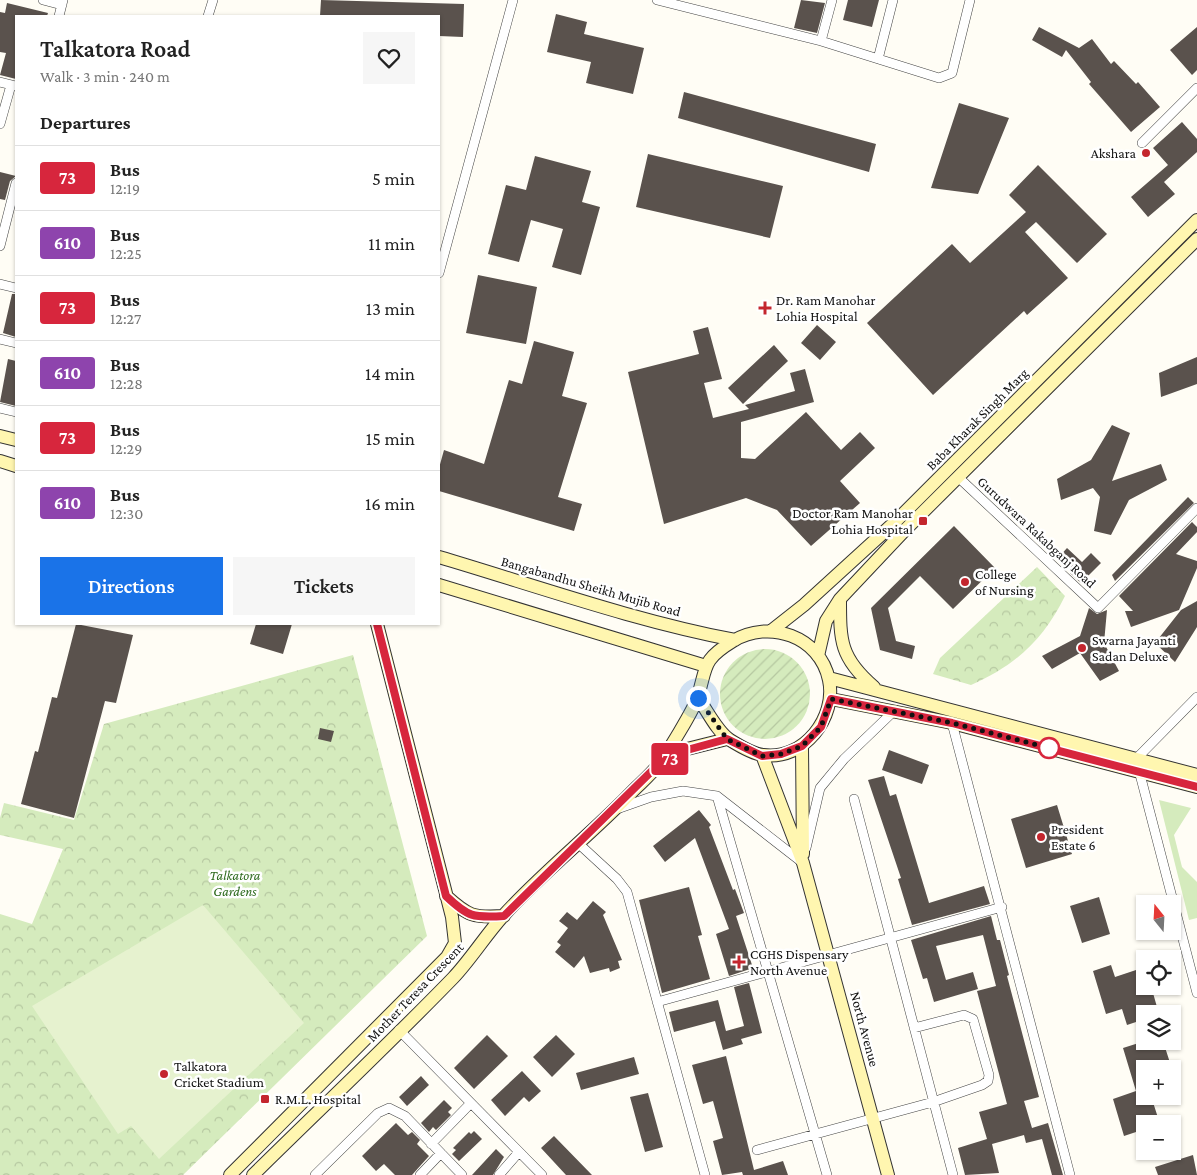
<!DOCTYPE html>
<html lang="en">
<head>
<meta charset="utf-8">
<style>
	body { margin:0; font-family:"Crimson Pro",serif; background:#f6f6f6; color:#222; height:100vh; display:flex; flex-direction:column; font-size:19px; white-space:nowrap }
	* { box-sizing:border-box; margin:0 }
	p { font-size:16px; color:#767676 }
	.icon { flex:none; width:28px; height:28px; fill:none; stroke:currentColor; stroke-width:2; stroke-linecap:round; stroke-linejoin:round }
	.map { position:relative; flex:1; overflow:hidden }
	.panel { position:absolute; left:15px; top:15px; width:425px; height:610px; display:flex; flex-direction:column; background:#fff; border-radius:0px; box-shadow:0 1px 4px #0004 }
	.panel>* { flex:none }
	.badge { padding:0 10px; border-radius:4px; font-size:18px; line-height:32px }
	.needle { width:32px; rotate:342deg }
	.controls { position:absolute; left:1136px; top:895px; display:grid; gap:10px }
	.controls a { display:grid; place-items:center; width:45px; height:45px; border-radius:0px; background:#fff; box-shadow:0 1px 4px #0004; font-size:25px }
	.you { position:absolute; width:25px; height:25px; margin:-12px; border:4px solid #fff; border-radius:50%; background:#1a73e8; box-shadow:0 0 0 8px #1a73e833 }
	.map>.badge { position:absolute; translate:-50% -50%; box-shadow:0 0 0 2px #fff }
	h2 { padding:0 25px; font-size:19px; line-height:45px }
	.round { display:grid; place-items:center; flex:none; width:52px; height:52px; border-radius:0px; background:#f6f6f6 }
	.overview { display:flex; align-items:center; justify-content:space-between; height:85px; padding:0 25px }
	h1 { font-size:24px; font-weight:600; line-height:38px }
	.primary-button { display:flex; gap:10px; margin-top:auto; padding:10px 25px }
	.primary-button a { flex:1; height:58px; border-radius:0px; background:#1a73e8; color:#fff; font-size:20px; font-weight:600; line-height:58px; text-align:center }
	.primary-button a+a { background:#f6f6f6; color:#222 }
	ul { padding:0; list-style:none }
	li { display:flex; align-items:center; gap:15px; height:65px; padding:0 25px; border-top:1px solid #e0e0e0 }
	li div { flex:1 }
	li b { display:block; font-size:19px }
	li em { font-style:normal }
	li .badge { min-width:55px; font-weight:700; text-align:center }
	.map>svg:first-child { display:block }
	.grass { fill:#d5ebbd }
	.park { fill:url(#park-crowns) }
	.garden { fill:url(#garden-furrows) }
	.pitch { fill:#e6f2cf }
	.building { fill:#5a524d }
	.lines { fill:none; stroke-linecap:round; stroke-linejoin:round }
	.street-casing { stroke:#444; stroke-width:10 }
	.secondary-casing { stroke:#333; stroke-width:14 }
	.street { stroke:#fff; stroke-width:9 }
	.secondary { stroke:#fff6b0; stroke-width:12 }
	.line-casing { stroke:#fff; stroke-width:11 }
	.line { stroke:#d7263d; stroke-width:8 }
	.walk { stroke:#111; stroke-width:5; stroke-dasharray:0 9 }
	.poi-dot { fill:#c4262e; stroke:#fff; stroke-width:2 }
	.stop-dot { fill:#fff; stroke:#d7263d; stroke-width:2.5 }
	.labels { text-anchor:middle; stroke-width:5; stroke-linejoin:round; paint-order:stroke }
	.poi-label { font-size:14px; fill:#111; stroke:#fff; text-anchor:start }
	.street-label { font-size:14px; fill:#111; stroke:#fff }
	.park-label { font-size:14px; font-style:italic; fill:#2f6b1f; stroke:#fff }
</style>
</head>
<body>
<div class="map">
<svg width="1197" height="1175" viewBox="0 0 1197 1175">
	<defs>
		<pattern id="park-crowns" width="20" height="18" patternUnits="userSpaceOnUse" patternTransform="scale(1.25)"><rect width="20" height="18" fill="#d5ebbd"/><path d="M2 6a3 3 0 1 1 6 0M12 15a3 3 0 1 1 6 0" fill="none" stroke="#b6c8a1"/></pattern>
		<pattern id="garden-furrows" width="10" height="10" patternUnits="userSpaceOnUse" patternTransform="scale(1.25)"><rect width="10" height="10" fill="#d5ebbd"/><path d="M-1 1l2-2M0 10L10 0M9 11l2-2" fill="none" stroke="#b6c8a1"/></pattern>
	</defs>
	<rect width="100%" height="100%" fill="#fffdf5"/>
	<path class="grass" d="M1159,800l32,8 -17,27 8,32 15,15v36l-8,2z"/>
	<path class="park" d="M1037,567l28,29c-21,43 -50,70 -94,89l-38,-11 7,-16z
		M353,655l74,281 -244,239h-183v-261l32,10 31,-75 -63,-14v-17l4,-15 70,17 30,-96z"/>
	<path class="garden" d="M720 694a45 45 0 1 1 90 0a45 45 0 1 1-90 0Z"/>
	<path class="pitch" d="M203,905l101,118 -145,136 -28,-33 -13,8 -86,-128z"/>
	<path class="building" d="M321,0l143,4 -1,33 -24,-1v-20h-119z
		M801,0l24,3 -8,30 -23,-5z
		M848,0h31l-7,27 -29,-7z
		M7,3l41,10 -1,3h-31v63l-16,-4 6,-22 -6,-1v-40l5,1z
		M556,14l31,8 -3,12 60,14 -11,46 -47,-11 5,-21 -44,-10z
		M1039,27l40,21 13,-9 19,25 3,-3 22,23 2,-2 22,25 -29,25 -42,-48 2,-2 -25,-32 -4,7 -30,-17z
		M1197,27v43l-5,5 -22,-25z
		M684,92l192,52 -7,28 -191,-54z
		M959,103l50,15 -31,76 -47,-6z
		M1182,122l15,17v13l-33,30 11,12 -27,23 -17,-20 37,-32 -15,-17z
		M648,154l135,32 -13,52 -134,-31z
		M535,156l56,15 -9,31 18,5 -19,68 -29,-8 11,-38 -32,-9 -12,42 -31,-8 18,-69 20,5z
		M1038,165l69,69 -30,29 -41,-41 -11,10 43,46 -41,37 -3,-4 -91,84 -66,-72 85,-79 18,19 56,-51 -17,-17z
		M0,172l16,4 -6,5 -5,19 -5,-1z
		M478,275l59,12 -11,57 -60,-11z
		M12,294h4v43l-13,-4z
		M817,325l19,17 -16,18 -19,-17z
		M708,327l14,52 -18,4 9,35 36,-9 -4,-4 50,-14 -5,-18 15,-4 9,33 -73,20v36l14,1 51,-47 35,38 19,-18 15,16 -35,33 20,22 -49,43 -34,-36 -31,-12 -82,26 -36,-152 71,-18 -6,-23z
		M534,341l40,11 -12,44 25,7 -29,94 24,7 -8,27 -135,-40v-23l5,-18 40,14 25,-84 13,4z
		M774,345l14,16 -45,43 -15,-16z
		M1197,357v27l-36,13 -2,-24z
		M8,359l8,2v45l-16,-4z
		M1112,425l18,8 -18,48 49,-17 6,16 -38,20 -18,35 -17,-4 6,-34 -7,-9 -32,12 -4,-21 34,-19z
		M1188,497l6,6 -79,78 -3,-6z
		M1192,522l5,5v5l-21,22 21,7v7l-18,42 -48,17 -6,-16h8l-14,-15z
		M954,526l41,42 -42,41 -33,-33 -32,32 8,33 19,5 -3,13 -32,-9 -9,-42z
		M1067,548l15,14 9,-9 10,10 -20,20 -11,-10 2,-2 -14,-13z
		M1197,601v26l-22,35 -20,-19 26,-33z
		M1089,608l8,6 10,-4 -3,33 15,28 -19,10 -20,-28 -28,16 -10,-13 38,-20z
		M76,624l57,11 -17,68 -11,-2 -31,117 -53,-14 14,-53 3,1 14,-55 5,1z
		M256,624h36l-9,30 -33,-10z
		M320,728l14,3 -3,11 -13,-3z
		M889,750l40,15 -7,19 -40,-14z
		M884,776l6,20 6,-2 33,109 55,-17 6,18 -78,21 -14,-46 3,-1 -33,-98z
		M1057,805l15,49 -46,14 -15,-49z
		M699,810l12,15 -2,2 24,63 2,-1 9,24 -8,3 17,52 -24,8 -13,-42 13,-5 -34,-91 -30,24 -12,-16z
		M689,887l13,48 -4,1 12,43 -48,14 -23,-93z
		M1099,897l11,37 -28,9 -12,-37z
		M593,901l13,11 -3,3 19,45 -4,1 2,7 -10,4 -1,-4 -19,5 -6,-17 -10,12 -19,-16 6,-7 -4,-3 11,-14 -9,-7 8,-9 10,8z
		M991,916l6,24h3l9,35 -2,1 32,121 -15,4 8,27 16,-5 15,52h-11l-10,-36 -16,4 -2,-8 -32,9 7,29 -34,2 -7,-27 29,-9 -8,-27 28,-8 -30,-113 19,-5 -13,-51 -47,11 10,34 27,-8 5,17 -44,13 -7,-24 -4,1 -12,-39z
		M1111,965l4,12 30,-10v19h6l8,28h-14v5l-18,6 -5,-16 -16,5 -13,-43z
		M749,983l13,50 -21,6 2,5 -20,6 -8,-29 -41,11 -5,-20 49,-12 8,31 18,-5 -10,-39z
		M487,1035l21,21 -34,33 -20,-21z
		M556,1035l19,19 -23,23 -19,-20z
		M1145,1041h18l9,28h-27v27h6l9,28h-15v5l-21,7 -11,-37 23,-8 -13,-43z
		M726,1056l28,114 29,-9 5,14h-45l-1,-3 -20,3 -9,-34 10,-3 -10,-37 -10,3 -11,-39z
		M634,1057l5,17 -58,16 -5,-17z
		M522,1071l19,20 -12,11 -5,-5 -19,19 -14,-16z
		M421,1076l8,9 -22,21 -8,-9z
		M648,1093l15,54 -18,5 -15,-55z
		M444,1100l8,8 -4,4 3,3 -15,15 -3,-3 -4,5 -8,-9z
		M396,1123l12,12 4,-3 8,8 -3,4 12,12 -17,19h-17l-11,-11 -8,7 -14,-15z
		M474,1131l8,8 -23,22 -7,-7 4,-4 -3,-2 16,-16 2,2z
		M554,1136l38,39h-26l-25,-27z
		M496,1149l8,8 -11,18h-21z
		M1193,1155l4,20h-39l-3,-8z"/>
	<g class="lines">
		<g class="street-casing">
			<path id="street" d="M43,0l19,5
				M657,0l164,41 118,37 13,-5 18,-73
				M59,16l4,-16
				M208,16l5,-16
				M821,41l11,-41
				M878,59l15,-59
				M0,82l16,4
				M0,124l11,-39
				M1142,143l55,-55
				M0,246l16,-63
				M439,273l74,-273
				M0,284l16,4
				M0,339l16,4
				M0,408l16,4
				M958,477l140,131 99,-100
				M1197,697l-61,62 61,234
				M952,723l118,452
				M717,796l110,379
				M854,799l99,376
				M617,809l34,-12 32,-6 34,5 86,67
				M579,844l38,35 10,13 78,283
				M806,848l14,-60 24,-29 51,-49
				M657,1002l345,-95
				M399,1030l143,145
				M431,1144l40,-41
				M757,1150l176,-48 49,-17 6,-4 1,-6 -16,-56 -9,-4 -50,13
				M315,1175l63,-62 11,-5 16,8 57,59
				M420,1175l21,-22
				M499,1175l20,-23"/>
		</g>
		<g class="secondary-casing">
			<path id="secondary" d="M0,436l16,4
				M0,461l16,5
				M439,557c98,29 196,64 296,83
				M439,585l267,81
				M840,599c0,42 0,59 34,88
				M771,631l33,-26 91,-83 302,-302
				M818,656l8,-35 14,-22 66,-70 291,-290
				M829,678l368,97
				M831,699l121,24 245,64
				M802,746l1,108
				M762,755l41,108 85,312
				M660,764l27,-15 40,-10
				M446,896c22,20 27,22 58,20
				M230,1175l217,-218 8,-14 -3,-26 -75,-293
				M253,1175c67,-66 135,-130 200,-197 18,-19 32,-42 50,-62 39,-43 85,-79 126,-121 9,-10 21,-19 29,-30 8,-10 37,-57 40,-69 9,-30 4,-36 35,-55 36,-22 87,-5 96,39 8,37 -25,81 -66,75 -10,-1 -25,-10 -33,-15 -13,-8 -23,-30 -32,-42"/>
		</g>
		<use href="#street" class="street"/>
		<use href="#secondary" class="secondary"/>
	</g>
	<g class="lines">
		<g class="line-casing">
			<path id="line" d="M377,624l69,272c22,21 27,22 58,20l155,-152 28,-14 40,-11 35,17 19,-2 21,-8 19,-19 10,-28 121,24 245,64"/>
		</g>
		<use href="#line" class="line"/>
		<path class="walk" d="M698,698l29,41 35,17 19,-2 21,-8 19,-19 10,-28 121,24 97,25"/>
	</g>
	<g class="poi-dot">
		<circle cx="1146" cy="153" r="5"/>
		<path d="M762.5 300.5h5v5h5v5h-5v5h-5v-5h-5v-5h5z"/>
		<rect x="918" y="516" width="10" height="10" rx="2.5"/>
		<circle cx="965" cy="582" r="5"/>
		<circle cx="1082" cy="648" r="5"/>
		<circle cx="1041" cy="837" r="5"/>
		<path d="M736.5 954.5h5v5h5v5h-5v5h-5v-5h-5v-5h5z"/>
		<circle cx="164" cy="1074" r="5"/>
		<rect x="260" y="1094" width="10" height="10" rx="2.5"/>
	</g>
	<circle class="stop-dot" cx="1049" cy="748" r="10"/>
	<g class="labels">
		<g class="poi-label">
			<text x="1136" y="158" text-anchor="end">Akshara</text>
			<text x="776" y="305">Dr. Ram Manohar<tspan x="776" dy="16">Lohia Hospital</tspan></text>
			<text x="913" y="518" text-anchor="end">Doctor Ram Manohar<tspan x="913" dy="16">Lohia Hospital</tspan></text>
			<text x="975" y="579">College<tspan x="975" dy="16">of Nursing</tspan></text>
			<text x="1092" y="645">Swarna Jayanti<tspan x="1092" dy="16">Sadan Deluxe</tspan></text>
			<text x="1051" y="834">President<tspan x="1051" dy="16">Estate 6</tspan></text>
			<text x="750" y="959">CGHS Dispensary<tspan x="750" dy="16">North Avenue</tspan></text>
			<text x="174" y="1071">Talkatora<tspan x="174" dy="16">Cricket Stadium</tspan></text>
			<text x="275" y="1104">R.M.L. Hospital</text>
		</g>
		<g class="street-label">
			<text transform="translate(977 419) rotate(-45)" y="5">Baba Kharak Singh Marg</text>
			<text transform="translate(1037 532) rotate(43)" y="5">Gurudwara Rakabganj Road</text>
			<text transform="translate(591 586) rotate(16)" y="5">Bangabandhu Sheikh Mujib Road</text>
			<text transform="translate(415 992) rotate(-46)" y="5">Mother Teresa Crescent</text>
			<text transform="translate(865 1029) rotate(75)" y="5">North Avenue</text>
		</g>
		<g class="park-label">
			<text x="235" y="880">Talkatora<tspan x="235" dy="16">Gardens</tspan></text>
		</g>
	</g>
</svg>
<div class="controls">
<a><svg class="needle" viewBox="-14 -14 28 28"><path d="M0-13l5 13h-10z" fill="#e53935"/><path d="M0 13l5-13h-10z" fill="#767676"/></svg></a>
<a><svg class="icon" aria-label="locate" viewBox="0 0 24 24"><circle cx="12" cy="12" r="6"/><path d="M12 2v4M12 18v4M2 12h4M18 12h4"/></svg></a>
<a><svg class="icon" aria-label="layers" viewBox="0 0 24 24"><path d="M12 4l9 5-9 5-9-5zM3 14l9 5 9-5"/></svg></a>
<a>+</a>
<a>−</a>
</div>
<div class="you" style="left:698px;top:698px"></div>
<b class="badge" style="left:670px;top:759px;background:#d7263d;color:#fff">73</b>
<section class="panel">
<div class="overview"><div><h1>Talkatora Road</h1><p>Walk · 3 min · 240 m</p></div><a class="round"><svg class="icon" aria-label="heart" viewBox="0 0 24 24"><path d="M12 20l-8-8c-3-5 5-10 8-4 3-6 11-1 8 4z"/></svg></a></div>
<h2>Departures</h2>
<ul>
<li><span class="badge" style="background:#d7263d;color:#fff">73</span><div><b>Bus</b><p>12:19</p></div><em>5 min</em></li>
<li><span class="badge" style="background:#8e44ad;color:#fff">610</span><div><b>Bus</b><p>12:25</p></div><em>11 min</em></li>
<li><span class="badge" style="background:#d7263d;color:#fff">73</span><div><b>Bus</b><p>12:27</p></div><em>13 min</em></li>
<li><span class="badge" style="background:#8e44ad;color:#fff">610</span><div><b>Bus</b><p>12:28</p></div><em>14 min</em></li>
<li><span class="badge" style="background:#d7263d;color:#fff">73</span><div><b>Bus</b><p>12:29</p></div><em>15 min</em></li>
<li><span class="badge" style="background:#8e44ad;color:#fff">610</span><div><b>Bus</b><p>12:30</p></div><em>16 min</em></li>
</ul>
<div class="primary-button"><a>Directions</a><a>Tickets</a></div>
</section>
</div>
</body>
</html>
